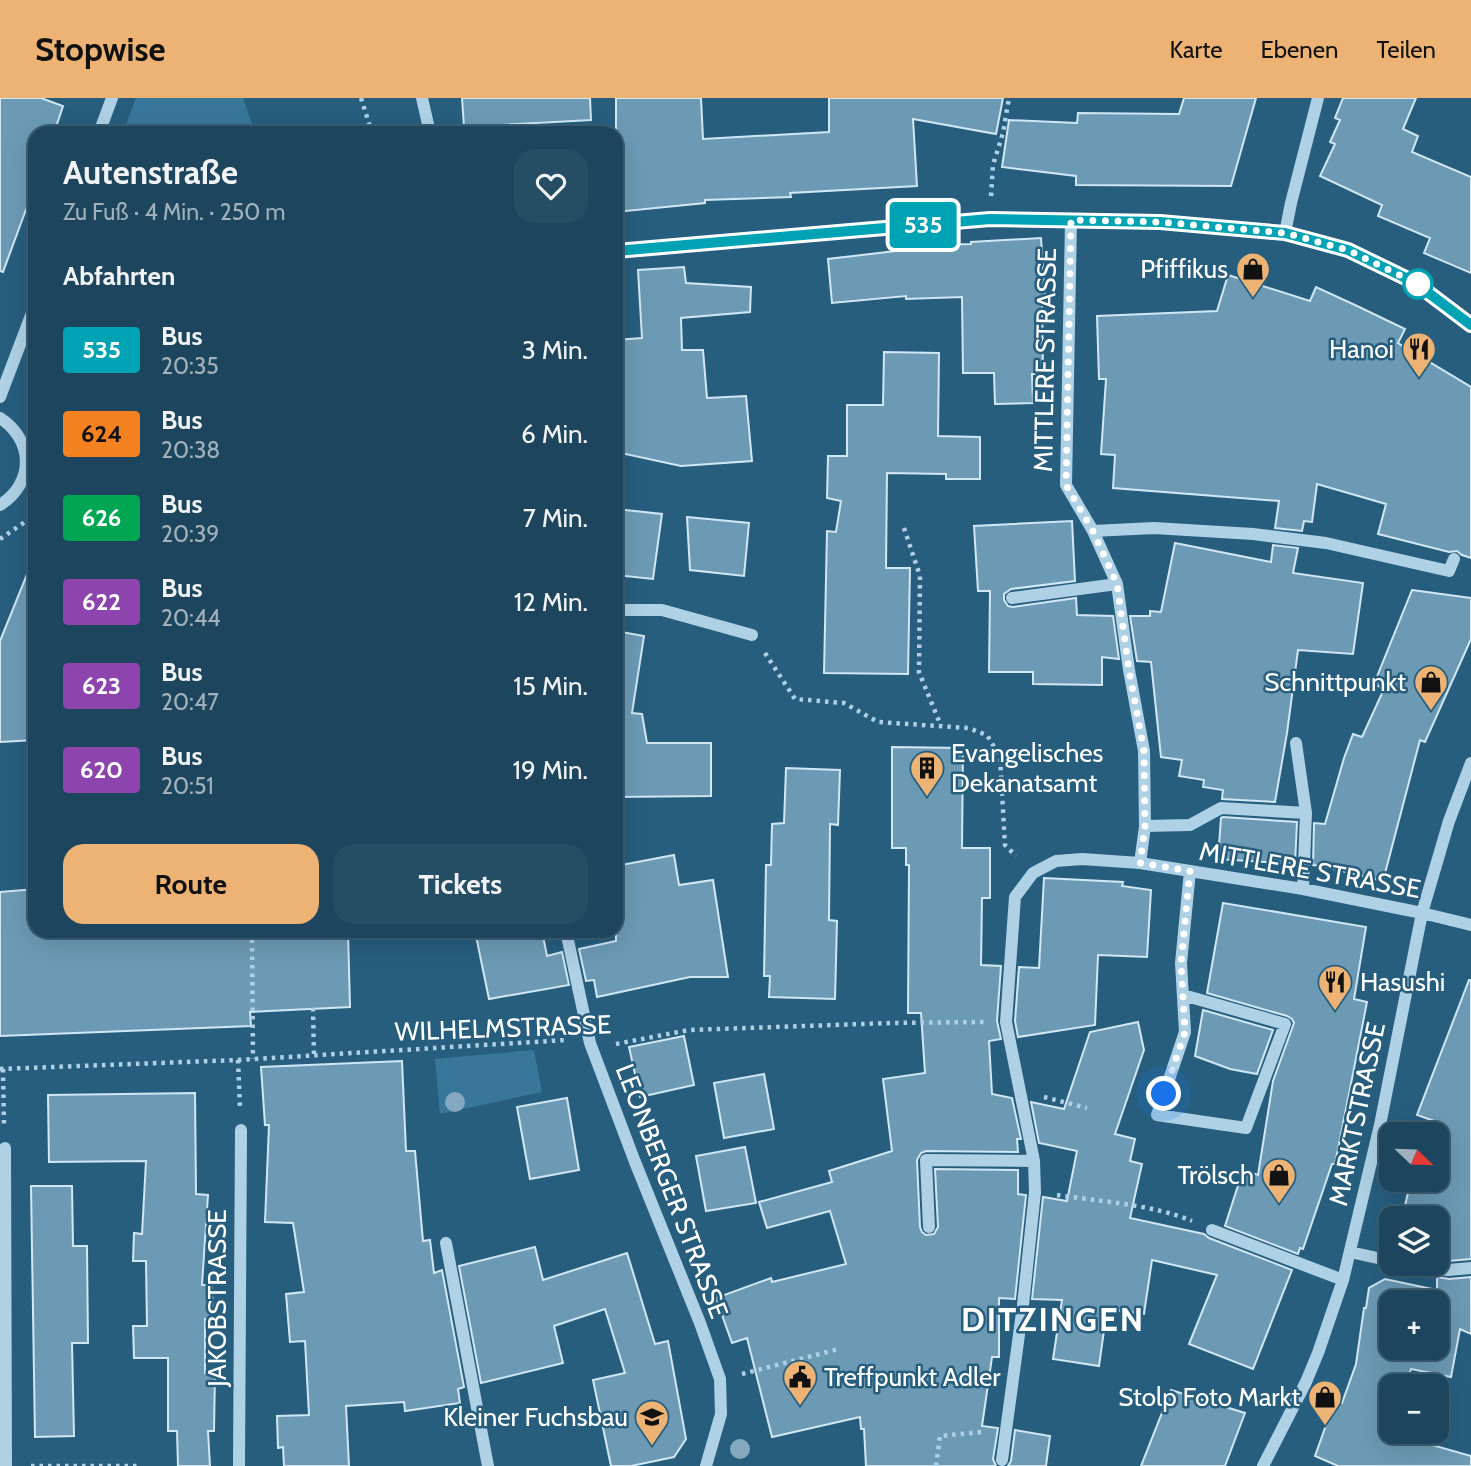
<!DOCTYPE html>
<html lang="de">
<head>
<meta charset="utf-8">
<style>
	body { margin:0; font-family:Cabin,sans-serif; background:#254d64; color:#f1f3f6; height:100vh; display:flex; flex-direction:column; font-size:26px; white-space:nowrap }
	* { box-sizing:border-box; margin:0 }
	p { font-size:23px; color:#a0b1bc }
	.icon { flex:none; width:38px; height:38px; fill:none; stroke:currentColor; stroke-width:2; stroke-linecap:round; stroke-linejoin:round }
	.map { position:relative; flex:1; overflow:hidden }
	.sheet { position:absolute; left:28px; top:28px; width:595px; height:812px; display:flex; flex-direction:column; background:#1d465e; border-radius:21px; box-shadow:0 7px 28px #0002,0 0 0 2px #3b5e73 }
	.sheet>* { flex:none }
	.badge { padding:0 14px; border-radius:5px; font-size:24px; line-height:46px }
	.needle { width:46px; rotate:113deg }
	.controls { position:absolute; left:1379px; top:1024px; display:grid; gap:14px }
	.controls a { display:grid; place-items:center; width:70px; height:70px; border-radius:14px; background:#1d465e; box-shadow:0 7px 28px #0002,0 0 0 2px #3b5e73; font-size:35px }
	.you { position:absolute; width:35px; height:35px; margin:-18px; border:5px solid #fff; border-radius:50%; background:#1a73e8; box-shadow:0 0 0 10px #1a73e833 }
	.map>.badge { position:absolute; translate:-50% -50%; box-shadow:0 0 0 4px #fff }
	h2 { padding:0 35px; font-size:26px; line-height:63px }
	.round { display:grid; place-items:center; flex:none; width:74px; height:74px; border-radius:21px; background:#254d64 }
	.headline { display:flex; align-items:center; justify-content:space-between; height:119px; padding:0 35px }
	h1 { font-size:33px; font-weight:800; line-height:52px }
	.primary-button { display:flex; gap:14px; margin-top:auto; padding:14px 35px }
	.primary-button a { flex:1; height:80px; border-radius:21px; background:#edb374; color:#111; font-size:28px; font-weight:800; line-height:80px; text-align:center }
	.primary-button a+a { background:#254d64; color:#f1f3f6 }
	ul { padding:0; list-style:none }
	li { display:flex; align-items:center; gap:21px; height:84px; padding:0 35px }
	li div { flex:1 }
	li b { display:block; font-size:26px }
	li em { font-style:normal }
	li .badge { min-width:77px; font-weight:700; text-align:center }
	header { display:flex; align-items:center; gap:42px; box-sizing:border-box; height:98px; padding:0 35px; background:#edb374; color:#111 }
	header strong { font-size:33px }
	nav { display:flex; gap:38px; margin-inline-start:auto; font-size:24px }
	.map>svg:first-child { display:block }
	.green { fill:#38779a }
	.building { fill:#6c9ab5; stroke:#d1e7f4; stroke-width:2; fill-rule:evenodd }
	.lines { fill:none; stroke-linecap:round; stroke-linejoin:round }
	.path { stroke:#aed1e5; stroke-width:4.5; stroke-dasharray:3.5 5; stroke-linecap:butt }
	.minor { stroke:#aed1e5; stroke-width:12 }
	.tree { fill:#84a9bf }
	.line-casing { stroke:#fff; stroke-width:16 }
	.line { stroke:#00a3b4; stroke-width:10 }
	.walk { stroke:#fff; stroke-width:7; stroke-dasharray:0 12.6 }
	.stop-dot { fill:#fff; stroke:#00a3b4; stroke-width:3.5 }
	.labels { text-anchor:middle; stroke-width:5; stroke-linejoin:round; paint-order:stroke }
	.poi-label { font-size:26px; fill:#fff; stroke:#275e7e; text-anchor:end }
	.street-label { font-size:26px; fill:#fff; stroke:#275e7e }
	.district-label { font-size:33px; font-weight:bold; letter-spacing:2px; fill:#fff; stroke:#275e7e }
</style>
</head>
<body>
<header>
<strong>Stopwise</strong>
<nav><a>Karte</a><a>Ebenen</a><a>Teilen</a></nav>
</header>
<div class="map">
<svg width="1471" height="1368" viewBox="0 0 1471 1368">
	<rect width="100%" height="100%" fill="#275e7e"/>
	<path class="green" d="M136,0h107l12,35h-132z
		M534,952l8,42 -102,22 -5,-55z"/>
	<path class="building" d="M0,0h41l22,8 -9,27h-19v52l-32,87 -3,-1z
		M462,0h128l1,22 -127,7z
		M616,0h85l2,41 126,-7v-34h174l-7,36 -83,-15 4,67 -127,7 1,4 -86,3v3l-89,9z
		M1184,0h72l-25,88 -155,-1v-9l-74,-9 7,-47 68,3 1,-10 101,1z
		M1343,0h73l-13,31 15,7 -6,16 59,25v96l-47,-20 6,-15 -52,-22 4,-11 -62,-29 15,-32 -5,-2 10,-22 -5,-2z
		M1041,140l4,58h-3l1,78h-11l1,29 -38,1 -1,-31h-31l-1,-76 -56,2v-3l-74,7 -4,-44 76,-9v-4l67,-2v-2z
		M684,169l2,16 65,4 -1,25 -69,6 1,32h21l4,48 39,-2 6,65 -71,5 -65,-14v-112l26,-2 -4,-68z
		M1228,177l82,26 6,-14 39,18 50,24 -7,14 73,44v171l-9,-3 -5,-4 -8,1 -71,-18 8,-30 -69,-20 -5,38 -8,-1 -2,10 -27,-3 4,-27 -166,-13 2,-33 -14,-1 5,-75h-7l-2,-63 120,-5z
		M884,254l55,1 -1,83 42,1v42h-34v-5l-59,-1 -1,95h24l-2,106 -84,-1 3,-142 9,1 5,-31 -14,-3 1,-42h19v-51h36z
		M616,411l46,5 -9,65 -37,-4z
		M687,419l62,6 -5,53 -54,-6z
		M1072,423l3,60 -64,8 -7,5v6l4,6 5,1 63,-9 1,17 36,1 6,43 -17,-2v28l-69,-1v-12h-44l1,-81h-12l-4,-65z
		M1175,445l96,19 2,-17 25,3 -5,25 70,10 -10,71 -55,-4 -11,83 -12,69 -53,-3 1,-9 -20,-3 1,-7 -25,-4 3,-16 -21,-3 -10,-95 -14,-1 -7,-45h20v-5l11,1z
		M34,459l1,1v182l-35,2v-101z
		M1412,492l59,8v41l-46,103 -5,-2 -37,141 -61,-15 -9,-1 1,-42 11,1 19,-66 9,-24 9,3 22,-48 -10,-5z
		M616,533l28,5 -12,77 10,1 5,29h64v53l-95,1z
		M892,649l71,1 -1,100h28v50h-8l-1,67 20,1 -4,55 4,18 -12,2 3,53 20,4 9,41h-4l1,13 -92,-1 -5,2 -4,7 3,67 2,5 4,3 8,-1 4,-7 -3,-58 83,1v24l8,1 -11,104 -16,-1v59h-7l-10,69 16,2 -5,31 3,7h-130l-2,-37h-3l-1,-12 -88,20 -25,-99 -15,5 -16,-45 55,-20 1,4 74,-18 -16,-53 -63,17 -8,-26 73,-20 -3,-11 63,-20 -9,-72 42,-6 -4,-60h-13l1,-148h-3v-17h-14z
		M786,670l54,2 -2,55 -8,-1 -1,96 8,1 -2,78 -66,-2 1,-21h-6l2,-111h5l1,-41 12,-1z
		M1223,719l74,5 -2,42 -77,-5 3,-41z
		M674,757l5,30 34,-5 15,97h-38l-93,20 -3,-17 -8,1 -7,-32 37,-8v-75z
		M1044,780l79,4 -1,4 29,4 -4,67 -49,-2 -3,70 -77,12 -3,-16 4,-54 20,1z
		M35,791v42h313l2,76 -100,5 1,14 -251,10v-144z
		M1223,805l143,24 -12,72 13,3 -18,92 -14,70h-3l-29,85 -3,-1 -2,6 -73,-28 18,-56 15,5 15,-94 21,-58 -2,-4 -5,-3 -80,-23z
		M475,833h67l5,25 15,-4 7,33 -80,14z
		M1469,882h2v279l-23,2 -11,-1v-42h-35l9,-38h26v-58l-20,-7z
		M1203,912l70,20 -16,44 -27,-5 -35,-13z
		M1138,924l6,28 -29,84 20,5 -5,22 12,3 -12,54 74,16 5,4 83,32 -39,99 -64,-25 28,-69 -65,-15 -8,54 -37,-5 -8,57 -46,-7 9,-59 -30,-1 11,-102 24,4 10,-50 -38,-8 -8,-41 33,7 26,-77z
		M684,938l10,49 -54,12 -11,-50z
		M402,963l4,90h9l8,90 7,-1 4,33 8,-3 22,117 -6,2 2,14 -55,8 -1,-9 -58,4 3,60h-65l-1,-19 -5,1 -1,-32 32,-1 -4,-74 -15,1 -4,-48 18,-2 -11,-69 -28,-1 4,-97h-4l-4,-58z
		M764,976l10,55 -50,9 -10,-55z
		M195,995l1,101 12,1 -6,90h10l1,35 -8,-1v54h10l-1,58h-6l2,35h-32l-1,-35h-9v-73h-34l-1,-32h14l-1,-65h-13l1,-28 8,1 4,-73 -97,1 -1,-67z
		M567,1000l12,72 -49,9 -13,-72z
		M745,1049l11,56 -50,8 -10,-55z
		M31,1088h41l1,60h14l1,97h-16l2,93 -39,1z
		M535,1149l8,33 84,-27 28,91 13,-3 18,98 -12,18 -43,9h-20l-18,-86 32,-7 -20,-64 -51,17 9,37 -82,20 -22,-117z
		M1437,1179l12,2 22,-2v57l-11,-5 -9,48 -40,-8 -6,17h-14v42l-1,5 81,23v10h-133l-23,-10 20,-56 7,3 14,-39 8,-56h2l3,-20 16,-9 52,11zM1391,1204h46v46h-46z
		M1171,1292l74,23 -20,53h-84z
		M1015,1332l35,6 -4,30h-38l3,-5z"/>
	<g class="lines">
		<path class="path" d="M361,0l11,35
			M991,98l2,-31 10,-32 6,-35
			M34,319l-1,-11 2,-9
			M904,430l16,48 -1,96 22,54
			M0,441l31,-21h4
			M765,555l30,46 49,4 34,19 90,6 19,7 13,22 5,88 11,11
			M252,833l1,128
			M313,910l1,48
			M616,946l73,-14 202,-7 93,-1
			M238,962l2,48
			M0,971l238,-9 328,-20
			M3,971l1,58
			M1044,999l43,11
			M1057,1097c41,6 98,10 135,26
			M742,1276l97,-25
			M31,1368h106
			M936,1368l4,-30 42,-4"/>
		<path class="minor" d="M422,0l8,35
			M99,35l13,-35
			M1071,122l-5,265 27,46 24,53 12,86 15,81 1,75 -5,37
			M1285,135l6,-30 27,-105
			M616,153l374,-32 170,3 125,11 63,17 66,32 57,43
			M0,299l35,-92
			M0,320c34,22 35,65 0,87
			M1093,433l61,-3 99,6 73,9 123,28 5,-12
			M1012,500l105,-14
			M616,512h46l90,25
			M1296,645l10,70 -3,76
			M1145,728l45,-1 31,-17 85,5
			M566,833l24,112 45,119 65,161 20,56 1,35 -15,52
			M1183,897l102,29 -39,104 -89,-13 28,-83 -4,-69 9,-92
			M5,1050l1,318
			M929,1129l-3,-67 108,1
			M1212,1132l131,50
			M446,1145l42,223
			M1350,1154l41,9
			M1402,1166l46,6 23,-2
			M1002,1362l21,-155 12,-113 -1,-31 -28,-139 9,-125 18,-24 23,-12 26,-2 58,4 163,26 119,24 49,12
			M239,1368l2,-336
			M1263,1368l43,-84 12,-29 25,-73 37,-155 42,-212 27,-92 22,-58"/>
	</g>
	<g class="tree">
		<circle cx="455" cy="1004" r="10"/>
		<circle cx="740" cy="1351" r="10"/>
	</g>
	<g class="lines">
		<g class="line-casing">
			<path id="line" d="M616,153l374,-32 170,3 125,11 63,17 66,32 57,43"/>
		</g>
		<use href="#line" class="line"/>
		<path class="walk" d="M1164,996l21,-62 -4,-69 9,-92 -50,-8 5,-37 -1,-75 -15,-81 -12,-86 -24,-53 -27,-46 5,-265 89,2 125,11 63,17 70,34"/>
	</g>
	<defs>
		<g id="shop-pin" transform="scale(1.75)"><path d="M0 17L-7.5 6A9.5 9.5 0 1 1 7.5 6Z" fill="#edb374" stroke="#275e7e"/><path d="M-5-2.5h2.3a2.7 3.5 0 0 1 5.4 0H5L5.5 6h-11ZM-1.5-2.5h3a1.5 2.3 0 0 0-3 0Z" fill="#111"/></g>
		<g id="restaurant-pin" transform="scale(1.75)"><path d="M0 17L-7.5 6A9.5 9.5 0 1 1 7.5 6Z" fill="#edb374" stroke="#275e7e"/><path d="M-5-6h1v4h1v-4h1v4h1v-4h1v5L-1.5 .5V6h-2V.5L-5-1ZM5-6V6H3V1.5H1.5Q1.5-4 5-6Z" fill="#111"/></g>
		<g id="building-pin" transform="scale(1.75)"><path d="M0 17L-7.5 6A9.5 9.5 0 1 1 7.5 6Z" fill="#edb374" stroke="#275e7e"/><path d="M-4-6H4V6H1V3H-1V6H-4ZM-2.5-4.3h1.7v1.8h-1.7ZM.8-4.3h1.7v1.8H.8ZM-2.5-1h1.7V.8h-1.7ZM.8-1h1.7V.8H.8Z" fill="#111"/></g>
		<g id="civic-pin" transform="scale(1.75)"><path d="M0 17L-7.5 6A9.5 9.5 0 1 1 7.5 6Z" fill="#edb374" stroke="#275e7e"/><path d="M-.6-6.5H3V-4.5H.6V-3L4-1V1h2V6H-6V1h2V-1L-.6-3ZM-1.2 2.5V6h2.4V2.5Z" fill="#111"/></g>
		<g id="school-pin" transform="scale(1.75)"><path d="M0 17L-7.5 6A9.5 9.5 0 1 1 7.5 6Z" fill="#edb374" stroke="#275e7e"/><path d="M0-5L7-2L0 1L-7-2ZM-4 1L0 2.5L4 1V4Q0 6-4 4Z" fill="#111"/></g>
	</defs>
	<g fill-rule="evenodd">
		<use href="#shop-pin" x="1253" y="171"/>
		<use href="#restaurant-pin" x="1419" y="251"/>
		<use href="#shop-pin" x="1431" y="584"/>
		<use href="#building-pin" x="927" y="670"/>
		<use href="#restaurant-pin" x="1335" y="884"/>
		<use href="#shop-pin" x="1279" y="1077"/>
		<use href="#civic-pin" x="800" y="1279"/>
		<use href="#shop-pin" x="1325" y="1299"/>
		<use href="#school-pin" x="652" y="1319"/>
	</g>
	<circle class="stop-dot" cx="1418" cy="186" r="14"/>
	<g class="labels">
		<g class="poi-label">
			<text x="1228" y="180">Pfiffikus</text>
			<text x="1394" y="260">Hanoi</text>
			<text x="1406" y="593">Schnittpunkt</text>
			<text x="951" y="664" text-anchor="start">Evangelisches<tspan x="951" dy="30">Dekanatsamt</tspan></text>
			<text x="1360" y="893" text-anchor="start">Hasushi</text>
			<text x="1254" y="1086">Trölsch</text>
			<text x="824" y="1288" text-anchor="start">Treffpunkt Adler</text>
			<text x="1300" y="1308">Stolp Foto Markt</text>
			<text x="628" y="1328">Kleiner Fuchsbau</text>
		</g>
		<g class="street-label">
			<text transform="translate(1045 262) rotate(-89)" y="9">MITTLERE STRASSE</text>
			<text transform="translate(1310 772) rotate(10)" y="9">MITTLERE STRASSE</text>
			<text transform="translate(503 930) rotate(-2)" y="9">WILHELMSTRASSE</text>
			<text transform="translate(1357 1016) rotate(-78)" y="9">MARKTSTRASSE</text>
			<text transform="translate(672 1093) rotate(69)" y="9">LEONBERGER STRASSE</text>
			<text transform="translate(217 1200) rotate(-90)" y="9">JAKOBSTRASSE</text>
		</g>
		<g class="district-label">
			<text x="1053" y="1233">DITZINGEN</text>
		</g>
	</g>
</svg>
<div class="controls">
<a><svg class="needle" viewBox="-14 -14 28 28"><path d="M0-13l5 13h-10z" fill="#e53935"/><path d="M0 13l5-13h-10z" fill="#a0b1bc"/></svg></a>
<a><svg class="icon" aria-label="layers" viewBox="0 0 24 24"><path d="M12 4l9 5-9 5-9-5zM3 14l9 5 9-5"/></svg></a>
<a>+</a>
<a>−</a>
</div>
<div class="you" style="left:1164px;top:996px"></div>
<b class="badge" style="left:923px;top:127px;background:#00a3b4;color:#fff">535</b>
<section class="sheet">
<div class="headline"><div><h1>Autenstraße</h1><p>Zu Fuß · 4 Min. · 250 m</p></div><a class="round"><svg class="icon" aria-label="heart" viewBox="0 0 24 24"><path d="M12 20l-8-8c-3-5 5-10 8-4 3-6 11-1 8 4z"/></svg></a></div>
<h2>Abfahrten</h2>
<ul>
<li><span class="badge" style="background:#00a3b4;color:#fff">535</span><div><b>Bus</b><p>20:35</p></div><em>3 Min.</em></li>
<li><span class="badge" style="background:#f58220;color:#111">624</span><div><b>Bus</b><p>20:38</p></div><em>6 Min.</em></li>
<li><span class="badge" style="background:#00a651;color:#fff">626</span><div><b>Bus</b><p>20:39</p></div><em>7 Min.</em></li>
<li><span class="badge" style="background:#8e44ad;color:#fff">622</span><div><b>Bus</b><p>20:44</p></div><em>12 Min.</em></li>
<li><span class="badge" style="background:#8e44ad;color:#fff">623</span><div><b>Bus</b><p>20:47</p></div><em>15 Min.</em></li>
<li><span class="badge" style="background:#8e44ad;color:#fff">620</span><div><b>Bus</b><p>20:51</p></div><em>19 Min.</em></li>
</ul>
<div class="primary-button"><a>Route</a><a>Tickets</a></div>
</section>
</div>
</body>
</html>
